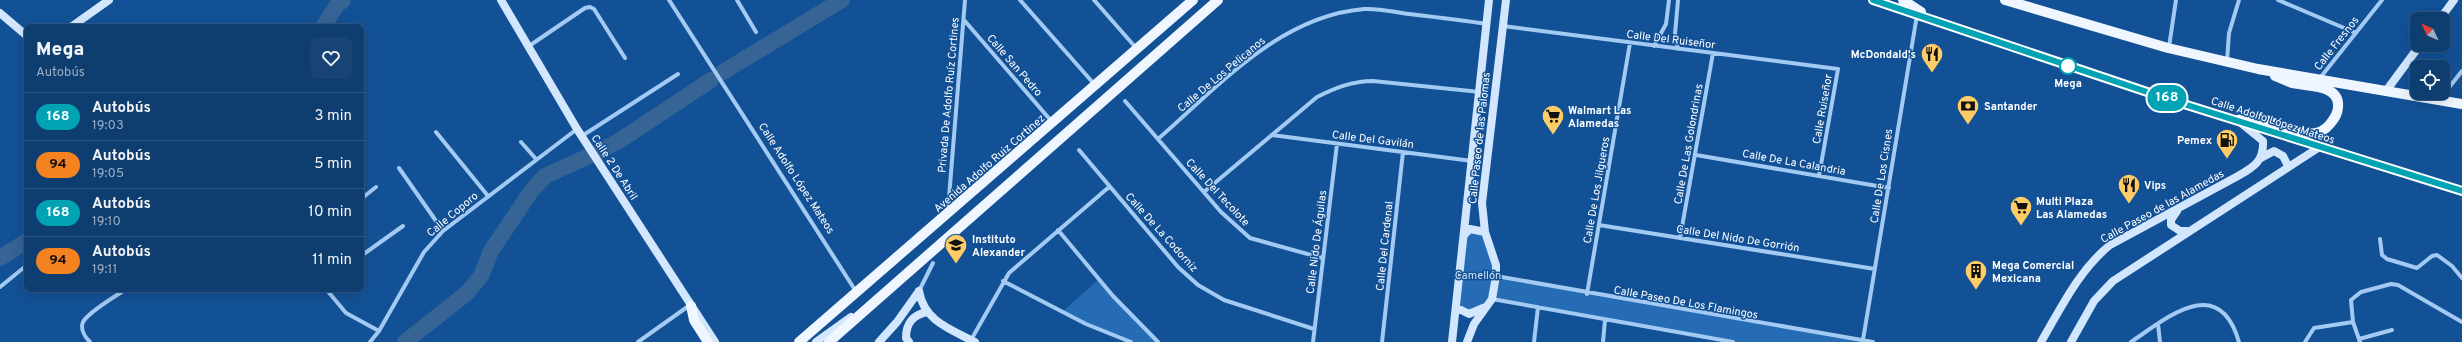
<!DOCTYPE html>
<html lang="es">
<head>
<meta charset="utf-8">
<style>
	body { margin:0; font-family:Overpass,sans-serif; background:#174475; color:#f1f3f6; height:100vh; display:flex; flex-direction:column; font-size:15px; white-space:nowrap }
	* { box-sizing:border-box; margin:0 }
	p { font-size:13px; color:#9baec3 }
	.icon { flex:none; width:22px; height:22px; fill:none; stroke:currentColor; stroke-width:2; stroke-linecap:round; stroke-linejoin:round }
	.map { position:relative; flex:1; overflow:hidden }
	.panel { position:absolute; left:24px; top:24px; width:340px; height:268px; display:flex; flex-direction:column; background:#0e3d70; border-radius:8px; box-shadow:0 4px 16px #0002,0 0 0 1px #2e5683 }
	.panel>* { flex:none }
	.badge { padding:0 8px; border-radius:13px; font-size:14px; line-height:26px }
	.needle { width:26px; rotate:314deg }
	.buttons { position:absolute; left:2410px; top:12px; display:grid; gap:8px }
	.buttons a { display:grid; place-items:center; width:40px; height:40px; border-radius:8px; background:#0e3d70; box-shadow:0 4px 16px #0002,0 0 0 1px #2e5683; font-size:20px }
	.map>.badge { position:absolute; translate:-50% -50%; box-shadow:0 0 0 2px #fff }
	.round { display:grid; place-items:center; flex:none; width:42px; height:42px; border-radius:8px; background:#174475 }
	.head { display:flex; align-items:center; justify-content:space-between; height:68px; padding:0 12px }
	h1 { font-size:19px; font-weight:800; line-height:30px }
	ul { padding:0; list-style:none }
	li { display:flex; align-items:center; gap:12px; height:48px; padding:0 12px; border-top:1px solid #2e5683 }
	li div { flex:1 }
	li b { display:block; font-size:15px }
	li em { font-style:normal }
	li .badge { min-width:44px; font-weight:700; text-align:center }
	.map>svg:first-child { display:block }
	.green { fill:#256cb5 }
	.lines { fill:none; stroke-linecap:round; stroke-linejoin:round }
	.river { stroke:#366495; stroke-width:16 }
	.street { stroke:#a3caf3; stroke-width:4 }
	.secondary { stroke:#d2e6fd; stroke-width:8 }
	.primary { stroke:#eff6ff; stroke-width:10 }
	.line-casing { stroke:#fff; stroke-width:9 }
	.line { stroke:#00a3b4; stroke-width:6 }
	.stop-dot { fill:#fff; stroke:#00a3b4; stroke-width:2 }
	.labels { text-anchor:middle; stroke-width:3; stroke-linejoin:round; paint-order:stroke }
	.street-label { font-size:11px; fill:#fff; stroke:#135196 }
	.poi-label { font-size:11px; font-weight:bold; fill:#fff; stroke:#135196; text-anchor:start }
	.stop-label { font-size:11px; font-weight:bold; fill:#fff; stroke:#135196 }
	.park-label { font-size:11px; fill:#cbe4fd; stroke:#135196 }
</style>
</head>
<body>
<div class="map">
<svg width="2462" height="342" viewBox="0 0 2462 342">
	<rect width="100%" height="100%" fill="#135196"/>
	<path class="green" d="M1467,231l18,1 11,44 377,66h-139l-242,-43 -16,14 -19,-5z
		M1099,279l59,63h-27l-69,-30z"/>
	<g class="lines">
		<path class="river" d="M323,27l14,-22 6,-5
			M723,72l119,-72
			M598,152l21,-11 92,-61
			M0,258l27,-17
			M405,342l62,-49 14,-17 10,-25 41,-61 13,-14 44,-20"/>
		<path class="street" d="M669,0l188,293
			M737,0l19,32
			M1020,0l75,85
			M1094,0l43,49
			M2278,0l78,33
			M964,20l89,103
			M1503,26l335,43 -19,107
			M529,46l56,-38 5,-1 4,2 31,49
			M1654,46l12,-22 3,-24
			M2169,47l7,-47
			M1678,49l-3,-15 3,-34
			M2227,61l2,-28 10,-33
			M2320,78l62,-78
			M2440,99l22,-28
			M1125,101l96,111 29,26 72,20
			M436,132l52,64
			M1272,135l200,26
			M582,136l96,-62
			M1158,139c60,-52 121,-123 206,-130 14,-1 30,3 45,5 26,3 52,6 78,10
			M521,142l15,17
			M1079,150l99,117 20,18 26,15 90,29
			M1696,155l193,33
			M399,168l44,63
			M1204,192l113,-95c18,-9 35,-16 56,-16l107,11
			M361,199l15,-12
			M948,210l17,-210
			M1599,225l276,44
			M1058,230l55,66 45,46
			M1680,238l33,-185
			M2380,239l2,16 5,4 30,9 15,-12 5,-1 15,11 10,12
			M361,256l42,-30
			M1496,276l377,66
			M1003,281l83,43 45,18
			M0,287l27,-22
			M326,289l20,24 33,18
			M919,291l14,-28
			M1587,294l43,-251
			M1492,299l241,43
			M2158,324l2,18
			M2359,339l33,-9
			M971,340l38,-67 100,-86
			M1863,340l54,-325
			M90,342c-5,-5 -10,-13 -7,-20 5,-10 33,-26 43,-33
			M370,342l9,-11 45,-79 19,-21 134,-102
			M638,342l52,-37
			M1313,342l24,-198
			M1382,342l21,-190
			M1534,342l4,-35
			M1603,342l2,-22
			M2131,342c37,-25 88,-69 108,0
			M2305,342l9,-14 39,-6
			M2360,342l-7,-20 -2,-22 10,-8 30,-8 7,1 64,37"/>
		<path class="secondary" d="M501,0l76,129 138,213
			M0,13l27,23
			M2440,19l14,-19
			M71,27l38,-27
			M2386,91l34,-46
			M2261,158l13,-7 9,5 5,10
			M2177,211l-6,9v5l9,6h7
			M1464,235l6,-6 15,3
			M919,291c5,30 31,38 56,51
			M1457,308l12,6 14,-6
			M816,342l35,-25
			M879,342l18,-20 22,-31
			M909,342l-3,-4c0,-15 7,-23 21,-26
			M1452,342l37,-342
			M1467,342l7,-18 18,-25 4,-23v-11l-11,-33 -3,-29 24,-203
			M2041,342c20,-34 38,-72 69,-97l128,-69c16,-9 26,-15 25,-35l-21,-17
			M2071,342l23,-41 19,-20 205,-133"/>
		<path class="primary" d="M1873,0l301,101 288,90
			M1903,0l18,12
			M2005,0l163,48 90,21 204,35
			M2238,120c5,-1 13,-4 18,-3 22,5 56,30 74,7 4,-5 8,-10 8,-17 2,-23 -30,-20 -46,-24 -6,-2 -11,-5 -17,-7
			M691,306l3,14 14,22
			M799,342l394,-342
			M829,342l389,-342"/>
	</g>
	<g class="lines">
		<g class="line-casing">
			<path id="line" d="M1873,0l301,101 288,90"/>
		</g>
		<use href="#line" class="line"/>
	</g>
	<defs>
		<g id="restaurant-pin" transform="scale(1.15)"><path d="M0 17L-7.5 6A9.5 9.5 0 1 1 7.5 6Z" fill="#ffcc65" stroke="#135196"/><path d="M-5-6h1v4h1v-4h1v4h1v-4h1v5L-1.5 .5V6h-2V.5L-5-1ZM5-6V6H3V1.5H1.5Q1.5-4 5-6Z" fill="#111"/></g>
		<g id="bank-pin" transform="scale(1.15)"><path d="M0 17L-7.5 6A9.5 9.5 0 1 1 7.5 6Z" fill="#ffcc65" stroke="#135196"/><path d="M-6-4H6V4H-6ZM0-2.3a2.3 2.3 0 1 0 0 4.6a2.3 2.3 0 1 0 0-4.6Z" fill="#111"/></g>
		<g id="supermarket-pin" transform="scale(1.15)"><path d="M0 17L-7.5 6A9.5 9.5 0 1 1 7.5 6Z" fill="#ffcc65" stroke="#135196"/><path d="M-6-5.5h2.5l.6 2H6L4.5 2H-2.5L-4.4-4H-6ZM-1.5 3.2a1.3 1.3 0 1 0 .1 0ZM3 3.2a1.3 1.3 0 1 0 .1 0Z" fill="#111"/></g>
		<g id="fuel-pin" transform="scale(1.15)"><path d="M0 17L-7.5 6A9.5 9.5 0 1 1 7.5 6Z" fill="#ffcc65" stroke="#135196"/><path d="M-5.5-6h7V0h2V4h1.3V-2.5L3-4.5l.8-.8L6-3V5H2.5V1h-1V6h-7ZM-4.2-4.7v3.2H.2V-4.7Z" fill="#111"/></g>
		<g id="school-pin" transform="scale(1.15)"><path d="M0 17L-7.5 6A9.5 9.5 0 1 1 7.5 6Z" fill="#ffcc65" stroke="#135196"/><path d="M0-5L7-2L0 1L-7-2ZM-4 1L0 2.5L4 1V4Q0 6-4 4Z" fill="#111"/></g>
		<g id="building-pin" transform="scale(1.15)"><path d="M0 17L-7.5 6A9.5 9.5 0 1 1 7.5 6Z" fill="#ffcc65" stroke="#135196"/><path d="M-4-6H4V6H1V3H-1V6H-4ZM-2.5-4.3h1.7v1.8h-1.7ZM.8-4.3h1.7v1.8H.8ZM-2.5-1h1.7V.8h-1.7ZM.8-1h1.7V.8H.8Z" fill="#111"/></g>
	</defs>
	<g fill-rule="evenodd">
		<use href="#restaurant-pin" x="1932" y="54"/>
		<use href="#bank-pin" x="1968" y="106"/>
		<use href="#supermarket-pin" x="1553" y="116"/>
		<use href="#fuel-pin" x="2227" y="140"/>
		<use href="#restaurant-pin" x="2129" y="185"/>
		<use href="#supermarket-pin" x="2021" y="207"/>
		<use href="#school-pin" x="956" y="245"/>
		<use href="#building-pin" x="1976" y="271"/>
	</g>
	<circle class="stop-dot" cx="2068" cy="66" r="8"/>
	<g class="labels">
		<g class="street-label">
			<text transform="translate(1671 39) rotate(7)" y="4">Calle Del Ruiseñor</text>
			<text transform="translate(2336 43) rotate(-52)" y="4">Calle Fresnos</text>
			<text transform="translate(1015 65) rotate(49)" y="4">Calle San Pedro</text>
			<text transform="translate(1221 74) rotate(-40)" y="4">Calle De Los Pelicanos</text>
			<text transform="translate(948 95) rotate(-85)" y="4">Privada De Adolfo Ruíz Cortines</text>
			<text transform="translate(1822 109) rotate(-80)" y="4">Calle Ruiseñor</text>
			<text transform="translate(2273 120) rotate(18)" y="4">Calle Adolfo López Mateos</text>
			<text transform="translate(1479 138) rotate(-84)" y="4">Calle Paseo de las Palomas</text>
			<text transform="translate(1373 139) rotate(7)" y="4">Calle Del Gavilán</text>
			<text transform="translate(1688 144) rotate(-80)" y="4">Calle De Las Golondrinas</text>
			<text transform="translate(1794 162) rotate(10)" y="4">Calle De La Calandria</text>
			<text transform="translate(989 163) rotate(-41)" y="4">Avenida Adolfo Ruiz Cortinez</text>
			<text transform="translate(615 167) rotate(57)" y="4">Calle 2 De Abril</text>
			<text transform="translate(1881 176) rotate(-81)" y="4">Calle De Los Cisnes</text>
			<text transform="translate(797 178) rotate(57)" y="4">Calle Adolfo López Mateos</text>
			<text transform="translate(1596 190) rotate(-80)" y="4">Calle De Los Jilgueros</text>
			<text transform="translate(1218 192) rotate(47)" y="4">Calle Del Tecolote</text>
			<text transform="translate(2162 206) rotate(-29)" y="4">Calle Paseo de las Alamedas</text>
			<text transform="translate(452 214) rotate(-40)" y="4">Calle Coporo</text>
			<text transform="translate(1162 232) rotate(48)" y="4">Calle De La Codorniz</text>
			<text transform="translate(1738 238) rotate(9)" y="4">Calle Del Nido De Gorrión</text>
			<text transform="translate(1316 242) rotate(-83)" y="4">Calle Nido De Águilas</text>
			<text transform="translate(1384 246) rotate(-84)" y="4">Calle Del Cardenal</text>
			<text transform="translate(1686 302) rotate(10)" y="4">Calle Paseo De Los Flamingos</text>
		</g>
		<g class="poi-label">
			<text x="1916" y="58" text-anchor="end">McDondald's</text>
			<text x="1984" y="110">Santander</text>
			<text x="1568" y="114">Walmart Las<tspan x="1568" dy="13">Alamedas</tspan></text>
			<text x="2212" y="144" text-anchor="end">Pemex</text>
			<text x="2144" y="189">Vips</text>
			<text x="2036" y="205">Multi Plaza<tspan x="2036" dy="13">Las Alamedas</tspan></text>
			<text x="972" y="243">Instituto<tspan x="972" dy="13">Alexander</tspan></text>
			<text x="1992" y="269">Mega Comercial<tspan x="1992" dy="13">Mexicana</tspan></text>
		</g>
		<g class="stop-label">
			<text x="2068" y="87">Mega</text>
		</g>
		<g class="park-label">
			<text x="1478" y="279">Camellón</text>
		</g>
	</g>
</svg>
<div class="buttons">
<a><svg class="needle" viewBox="-14 -14 28 28"><path d="M0-13l5 13h-10z" fill="#e53935"/><path d="M0 13l5-13h-10z" fill="#9baec3"/></svg></a>
<a><svg class="icon" aria-label="locate" viewBox="0 0 24 24"><circle cx="12" cy="12" r="6"/><path d="M12 2v4M12 18v4M2 12h4M18 12h4"/></svg></a>
</div>
<b class="badge" style="left:2167px;top:98px;background:#00a3b4;color:#fff">168</b>
<section class="panel">
<div class="head"><div><h1>Mega</h1><p>Autobús</p></div><a class="round"><svg class="icon" aria-label="heart" viewBox="0 0 24 24"><path d="M12 20l-8-8c-3-5 5-10 8-4 3-6 11-1 8 4z"/></svg></a></div>
<ul>
<li><span class="badge" style="background:#00a3b4;color:#fff">168</span><div><b>Autobús</b><p>19:03</p></div><em>3 min</em></li>
<li><span class="badge" style="background:#f58220;color:#111">94</span><div><b>Autobús</b><p>19:05</p></div><em>5 min</em></li>
<li><span class="badge" style="background:#00a3b4;color:#fff">168</span><div><b>Autobús</b><p>19:10</p></div><em>10 min</em></li>
<li><span class="badge" style="background:#f58220;color:#111">94</span><div><b>Autobús</b><p>19:11</p></div><em>11 min</em></li>
</ul>
</section>
</div>
</body>
</html>
